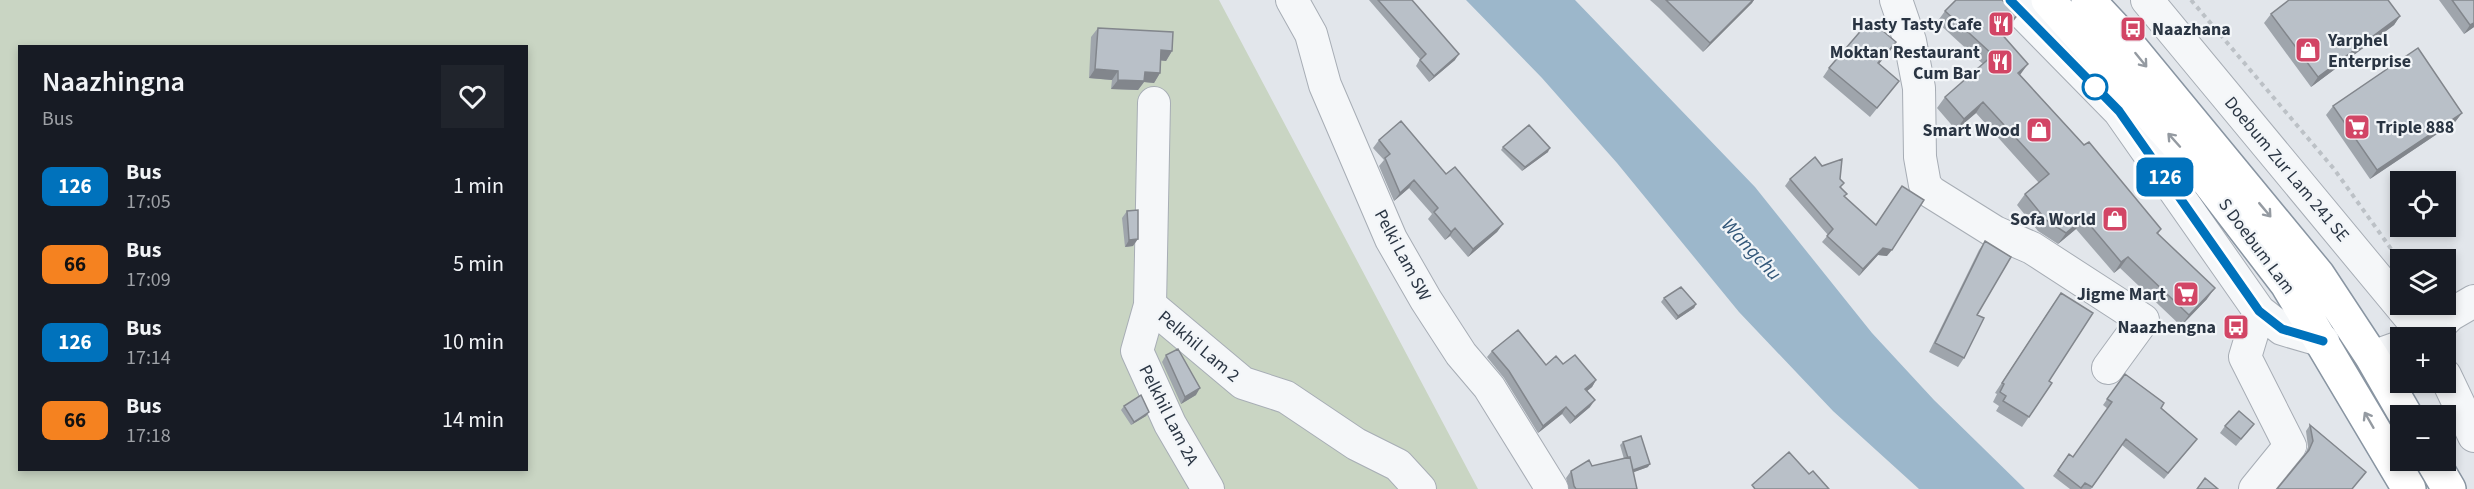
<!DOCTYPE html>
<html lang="en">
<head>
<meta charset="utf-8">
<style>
	body { margin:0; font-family:"Source Sans 3",sans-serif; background:#20242c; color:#f1f3f6; height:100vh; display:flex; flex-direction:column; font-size:22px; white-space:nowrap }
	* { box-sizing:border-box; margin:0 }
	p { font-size:20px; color:#9ea1a6 }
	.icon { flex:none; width:33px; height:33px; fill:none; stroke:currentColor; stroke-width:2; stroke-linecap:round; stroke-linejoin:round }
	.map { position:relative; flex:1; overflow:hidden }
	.drawer { position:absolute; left:18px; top:45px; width:510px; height:426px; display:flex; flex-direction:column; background:#171b24; border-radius:0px; box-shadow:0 3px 9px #0003 }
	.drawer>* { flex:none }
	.badge { padding:0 12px; border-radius:9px; font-size:21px; line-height:39px }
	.controls { position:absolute; left:2390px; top:171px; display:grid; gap:12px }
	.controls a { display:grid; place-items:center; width:66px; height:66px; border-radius:0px; background:#171b24; box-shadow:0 3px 9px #0003; font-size:30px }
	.map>.badge { position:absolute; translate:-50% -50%; box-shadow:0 0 0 3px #fff }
	.round { display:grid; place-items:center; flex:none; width:63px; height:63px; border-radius:0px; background:#20242c }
	.overview { display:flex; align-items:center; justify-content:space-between; height:102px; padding:0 24px }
	h1 { font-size:28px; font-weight:600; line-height:45px }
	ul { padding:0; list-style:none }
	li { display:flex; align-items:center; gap:18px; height:78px; padding:0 24px }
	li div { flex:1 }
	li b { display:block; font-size:22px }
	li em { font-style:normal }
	li .badge { min-width:66px; font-weight:700; text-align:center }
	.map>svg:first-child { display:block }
	.green { fill:#c9d5c3; fill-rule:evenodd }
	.water { fill:#9cb7cb }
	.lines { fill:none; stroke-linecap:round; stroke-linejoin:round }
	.minor-casing { stroke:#a7adb5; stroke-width:34 }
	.highway-casing { stroke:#8995a2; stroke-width:36 }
	.path { stroke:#bcc1c6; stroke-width:4; stroke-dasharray:4.5 4.5; stroke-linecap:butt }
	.minor { stroke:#f5f7f9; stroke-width:32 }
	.highway { stroke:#fff; stroke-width:33 }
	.wall { fill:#9fa5ac }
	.shaded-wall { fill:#82868c }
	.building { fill:#b9c0c8; stroke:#82868c; stroke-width:1.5 }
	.oneway { stroke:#949aa1 }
	.line-casing { stroke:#fff; stroke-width:14 }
	.line { stroke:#0072bc; stroke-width:9 }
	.stop-dot { fill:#fff; stroke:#0072bc; stroke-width:3 }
	.labels { text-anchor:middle; stroke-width:4.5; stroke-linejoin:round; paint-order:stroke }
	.poi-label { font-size:18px; font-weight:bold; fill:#2a3543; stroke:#f2f5f8; text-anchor:end }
	.street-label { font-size:18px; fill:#2a3543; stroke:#f2f5f8 }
	.water-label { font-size:20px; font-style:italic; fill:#325779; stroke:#f2f5f8 }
</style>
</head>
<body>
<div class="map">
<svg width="2474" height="489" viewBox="0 0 2474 489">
	<rect width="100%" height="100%" fill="#e2e6eb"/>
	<path class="green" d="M0,0h1219l259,489h-1478zM20,46h506v424h-506z"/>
	<path class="water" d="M1466,0h109l180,187 117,146 62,67 91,89h-106l-86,-78 -94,-99 -122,-149 -75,-85z"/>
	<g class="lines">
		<g class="minor-casing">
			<path id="minor" d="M1292,0l19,34 14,51 66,154 35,61 35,54 28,33 63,102
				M1896,0l14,41 9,47 1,69 5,28 6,7 64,40 37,16 111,72 -35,48
				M2010,0l109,111 140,200 23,18 41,12
				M2147,0l280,338
				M1154,103l-4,202 -13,46 33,73 38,65
				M1150,305l93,78 43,14 70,47 42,21 22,24
				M2427,338l23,-23 24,-14
				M2372,357l28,-10
				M2445,375l29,61
				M2255,489l35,-43 -45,-89 14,-46"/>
		</g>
		<g class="highway-casing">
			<path id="highway" d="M2048,0l147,164 92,120 122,205
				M2088,0l29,31 201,244 54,82 34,59
				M2432,460l17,29"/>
		</g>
		<path class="path" d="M2191,0l143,169 60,84"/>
		<use href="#minor" class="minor"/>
		<use href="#highway" class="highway"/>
	</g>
	<path class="wall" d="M1369,0h43l43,60 -26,22 -13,-16 4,-7z
		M1650,0h103l-1,3 -49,49 -44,-44z
		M2439,0h35v27l-10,7z
		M1945,11l65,15 -9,8 19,41 141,154 -3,5 49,65 -26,27 -61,-58 -6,5 -38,-44 -18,15 -20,-13 -21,-26 8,-11 14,-11 -63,-70 -20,17 -19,-22 8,-11 38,-33 -46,-42z
		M2271,14l129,2 -6,9 -83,62 -47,-64z
		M1098,28l74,23 -6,10 -5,-1 -1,13 -6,10 -10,-1 -6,8 -27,-1 1,-9 -23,-2 2,-41z
		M1896,42l-17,21 13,27 -22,27 -47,-40 6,-9z
		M2333,106l129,7 -7,9 -85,57 -44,-64z
		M1379,140l67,34 57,50 -6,8 -29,25 -18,-21 -5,4 -17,-21 4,-5 -23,-26 -15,13 -15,-35 5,-6 -11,-12z
		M1503,147l45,5 -26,19 -21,-21z
		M1822,166l18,13 1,8 4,9 42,60 -9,-1 -19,21 -37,-34 6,-7 -43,-49 5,-7z
		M1127,211l6,35 -8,1 -3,-29z
		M1985,241l-8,74 -13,43 -6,9 -29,-15 50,-102z
		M1664,298l32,6 -2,4 -18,12 -15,-18z
		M2054,303l-5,78 3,2 -30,44 -26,-16 3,-5 -6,-4 4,-8 -2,-1z
		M1492,351l54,14 50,15 -4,7 -5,4 3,16 -20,17 -8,-10 -24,19 -34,-55 -17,-21z
		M1166,355l30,40 -15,9 -19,-42z
		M2125,374l36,34 36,31 -33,40 -42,-34 -31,44h-21l-17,-13 16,-22 4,3 35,-48 -5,-4z
		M1124,406l25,6 -3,4 -15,9 -10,-15z
		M2254,424l-18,22 -16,-13 5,-7z
		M2310,425l56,47 -4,6 -57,-23 3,-8 -2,-16z
		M1623,442l25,25 -15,5 4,17h-68l-3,-11 5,-7 53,-12 -4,-14z"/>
	<path class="shaded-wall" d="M1753,0h1l-2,3 -49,49 7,-9z
		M2018,15l-8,11 -18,16 7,-11z
		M2400,16l-6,9 -83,62 7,-10z
		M2474,23v4l-10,7 6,-9z
		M1896,42l-6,9 -18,21 6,-9z
		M1161,50l11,1 -6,10 -11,-1z
		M1459,54l-4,6 -26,22 5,-6z
		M2028,64l-8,11 -2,-2z
		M1095,69l23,2 -6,9 -23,-2z
		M1145,72l15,1 -6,10 -10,-1 -6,8 -27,-1 7,-9z
		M1983,102l-7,11 -20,17 8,-11z
		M2462,113l-7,9 -85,57 7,-9z
		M1550,148l-2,4 -26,19 3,-4z
		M1414,180l-5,8 -15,13 6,-8z
		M2084,218l-8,11 -18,15 8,-11z
		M1503,224l-6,8 -29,25 5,-8z
		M1455,228l-5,8 -5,4 6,-8z
		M1138,239l-5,7 -8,1 4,-7z
		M1883,248l9,2 -5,6 -9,-1 -19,21 4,-7z
		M2128,257l-8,11 -6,5 7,-11z
		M2215,288l-8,11 -26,27 8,-11z
		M1696,304l-2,4 -18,12 2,-4z
		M1596,380l-4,7 -11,9 4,-7z
		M1200,388l-4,7 -15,9 4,-7z
		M1595,400l-5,7 -20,17 5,-7z
		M1566,407l-4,7 -24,19 5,-7z
		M1149,412l-3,4 -15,9 3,-3z
		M1650,464l-2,3 -19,7 3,-4z"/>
	<path class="building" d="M1378,0h34l47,54 -25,22 -14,-16 6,-6z
		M1666,0h87l-43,43z
		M1956,0h46l16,15 -19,16 29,33 -10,9 66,72 5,-3 72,87 -4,4 58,55 -26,27 -61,-58 -7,5 -37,-44 -18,15 -20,-13 -21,-26 24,-20 -66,-72 -19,17 -19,-22 48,-42 -48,-44z
		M2289,0h99l12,16 -82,61 -47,-63z
		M2452,0h22v23l-4,2z
		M1870,20l26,22 -18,21 21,18 -22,27 -48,-40z
		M1098,28l75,4 -1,19 -11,-1 -1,23 -15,-1 -1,9 -26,-1v-9l-23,-2z
		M2418,48l44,65 -85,57 -44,-64z
		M1401,121l45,53 9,-7 48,57 -30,25 -18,-21 -4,4 -17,-20 4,-4 -24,-28 -14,13 -15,-35 5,-4 -11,-14z
		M1529,125l21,23 -25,19 -22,-20z
		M1815,157l7,9 20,-7 -2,20 4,4 -4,4 7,7 -3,2 32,29 26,-39 22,14 -32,50 -9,-2 -20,21 -36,-33 6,-7 -43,-50z
		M1138,210v29l-9,1 -2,-29z
		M1985,241l26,16 -34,58 7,3 -20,40 -29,-15z
		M1681,287l15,17 -18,12 -14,-18z
		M2061,293l32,20 -44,68 3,2 -23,34 -26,-16 3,-5 -6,-4 4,-8 -2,-1z
		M1518,330l28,35 10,-9 7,8 12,-9 21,25 -11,9 10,11 -20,17 -9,-10 -23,19 -34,-55 -17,-20z
		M1178,349l22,39 -15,9 -19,-42z
		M2125,374l39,29 -3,5 36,31 -29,34 -42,-34 -34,48 -7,-4 -4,5 -23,-18 11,-16 4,3 39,-55 -5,-3z
		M1141,395l8,17 -15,10 -10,-16z
		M2239,411l15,13 -13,15 -16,-13z
		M2310,425l56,47 -14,17h-75l32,-39 4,-9z
		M1641,436l9,28 -17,6 -3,-13 -2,1 -5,-16z
		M1789,452l20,22 4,-3 16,18h-74l-3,-4z
		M1630,457l7,32h-61l-2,-3 -3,-15 18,-11 3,6z
		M2205,478l13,11h-21z"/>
	<defs><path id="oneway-shaft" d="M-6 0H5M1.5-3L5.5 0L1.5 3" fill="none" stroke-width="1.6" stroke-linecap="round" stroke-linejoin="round" transform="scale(1.5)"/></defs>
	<g class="oneway">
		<use href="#oneway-shaft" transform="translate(2141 60) rotate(51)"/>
		<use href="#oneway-shaft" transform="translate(2174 140) rotate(-132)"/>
		<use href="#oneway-shaft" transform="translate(2265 210) rotate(50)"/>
		<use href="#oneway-shaft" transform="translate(2369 420) rotate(-120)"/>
	</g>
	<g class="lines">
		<g class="line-casing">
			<path id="line" d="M2010,0l109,111 140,200 23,18 41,12"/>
		</g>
		<use href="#line" class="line"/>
	</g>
	<defs>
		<g id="restaurant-square" transform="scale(1.35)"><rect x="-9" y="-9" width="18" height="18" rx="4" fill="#d24565" stroke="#f2f5f8"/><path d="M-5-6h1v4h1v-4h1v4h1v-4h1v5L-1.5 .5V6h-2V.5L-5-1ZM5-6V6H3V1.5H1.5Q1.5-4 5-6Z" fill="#fff"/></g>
		<g id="bus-square" transform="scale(1.35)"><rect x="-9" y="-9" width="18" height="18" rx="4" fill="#d24565" stroke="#f2f5f8"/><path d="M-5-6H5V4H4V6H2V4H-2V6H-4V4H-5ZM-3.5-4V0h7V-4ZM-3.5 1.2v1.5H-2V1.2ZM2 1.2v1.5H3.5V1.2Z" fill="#fff"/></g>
		<g id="shop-square" transform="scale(1.35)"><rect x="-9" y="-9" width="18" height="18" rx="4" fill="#d24565" stroke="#f2f5f8"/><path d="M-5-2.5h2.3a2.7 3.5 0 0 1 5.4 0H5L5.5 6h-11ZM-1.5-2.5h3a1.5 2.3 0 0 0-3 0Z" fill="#fff"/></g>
		<g id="supermarket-square" transform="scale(1.35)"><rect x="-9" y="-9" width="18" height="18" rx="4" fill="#d24565" stroke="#f2f5f8"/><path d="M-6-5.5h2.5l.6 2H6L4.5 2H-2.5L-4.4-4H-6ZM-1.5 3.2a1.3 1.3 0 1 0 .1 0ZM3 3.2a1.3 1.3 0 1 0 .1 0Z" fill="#fff"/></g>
	</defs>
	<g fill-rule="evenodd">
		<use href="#restaurant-square" x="2001" y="24"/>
		<use href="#bus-square" x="2133" y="29"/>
		<use href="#shop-square" x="2308" y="50"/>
		<use href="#restaurant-square" x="2000" y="62"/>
		<use href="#supermarket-square" x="2357" y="127"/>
		<use href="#shop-square" x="2039" y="130"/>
		<use href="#shop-square" x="2115" y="219"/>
		<use href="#supermarket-square" x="2186" y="294"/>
		<use href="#bus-square" x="2236" y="327"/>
	</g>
	<circle class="stop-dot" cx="2095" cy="87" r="12"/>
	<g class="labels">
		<g class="poi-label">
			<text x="1982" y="30">Hasty Tasty Cafe</text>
			<text x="2152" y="35" text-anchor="start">Naazhana</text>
			<text x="2328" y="46" text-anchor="start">Yarphel<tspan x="2328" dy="21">Enterprise</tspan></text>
			<text x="1980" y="58">Moktan Restaurant<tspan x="1980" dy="21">Cum Bar</tspan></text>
			<text x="2376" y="133" text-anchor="start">Triple 888</text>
			<text x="2020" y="136">Smart Wood</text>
			<text x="2096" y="225">Sofa World</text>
			<text x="2166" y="300">Jigme Mart</text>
			<text x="2216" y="333">Naazhengna</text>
		</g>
		<g class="street-label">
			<text transform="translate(2287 169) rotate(50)" y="6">Doebum Zur Lam 241 SE</text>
			<text transform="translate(2257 246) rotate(53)" y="6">S Doebum Lam</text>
			<text transform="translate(1403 255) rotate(62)" y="6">Pelki Lam SW</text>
			<text transform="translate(1199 346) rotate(40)" y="6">Pelkhil Lam 2</text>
			<text transform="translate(1169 415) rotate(63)" y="6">Pelkhil Lam 2A</text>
		</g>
		<g class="water-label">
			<text transform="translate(1752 249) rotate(47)" y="7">Wangchu</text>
		</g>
	</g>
</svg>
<div class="controls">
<a><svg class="icon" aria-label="locate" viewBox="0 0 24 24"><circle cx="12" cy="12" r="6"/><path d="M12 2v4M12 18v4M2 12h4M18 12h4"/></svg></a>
<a><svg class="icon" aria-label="layers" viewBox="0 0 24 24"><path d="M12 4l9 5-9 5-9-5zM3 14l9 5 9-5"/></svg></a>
<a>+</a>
<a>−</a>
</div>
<b class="badge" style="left:2165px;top:177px;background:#0072bc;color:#fff">126</b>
<section class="drawer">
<div class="overview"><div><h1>Naazhingna</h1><p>Bus</p></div><a class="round"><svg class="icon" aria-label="heart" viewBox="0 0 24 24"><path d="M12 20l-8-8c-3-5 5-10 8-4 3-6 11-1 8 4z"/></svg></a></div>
<ul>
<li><span class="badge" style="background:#0072bc;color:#fff">126</span><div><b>Bus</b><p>17:05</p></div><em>1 min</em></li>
<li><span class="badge" style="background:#f58220;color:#111">66</span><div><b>Bus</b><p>17:09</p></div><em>5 min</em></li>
<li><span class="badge" style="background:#0072bc;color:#fff">126</span><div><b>Bus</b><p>17:14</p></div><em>10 min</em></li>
<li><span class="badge" style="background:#f58220;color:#111">66</span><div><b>Bus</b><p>17:18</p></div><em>14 min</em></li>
</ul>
</section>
</div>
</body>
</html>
